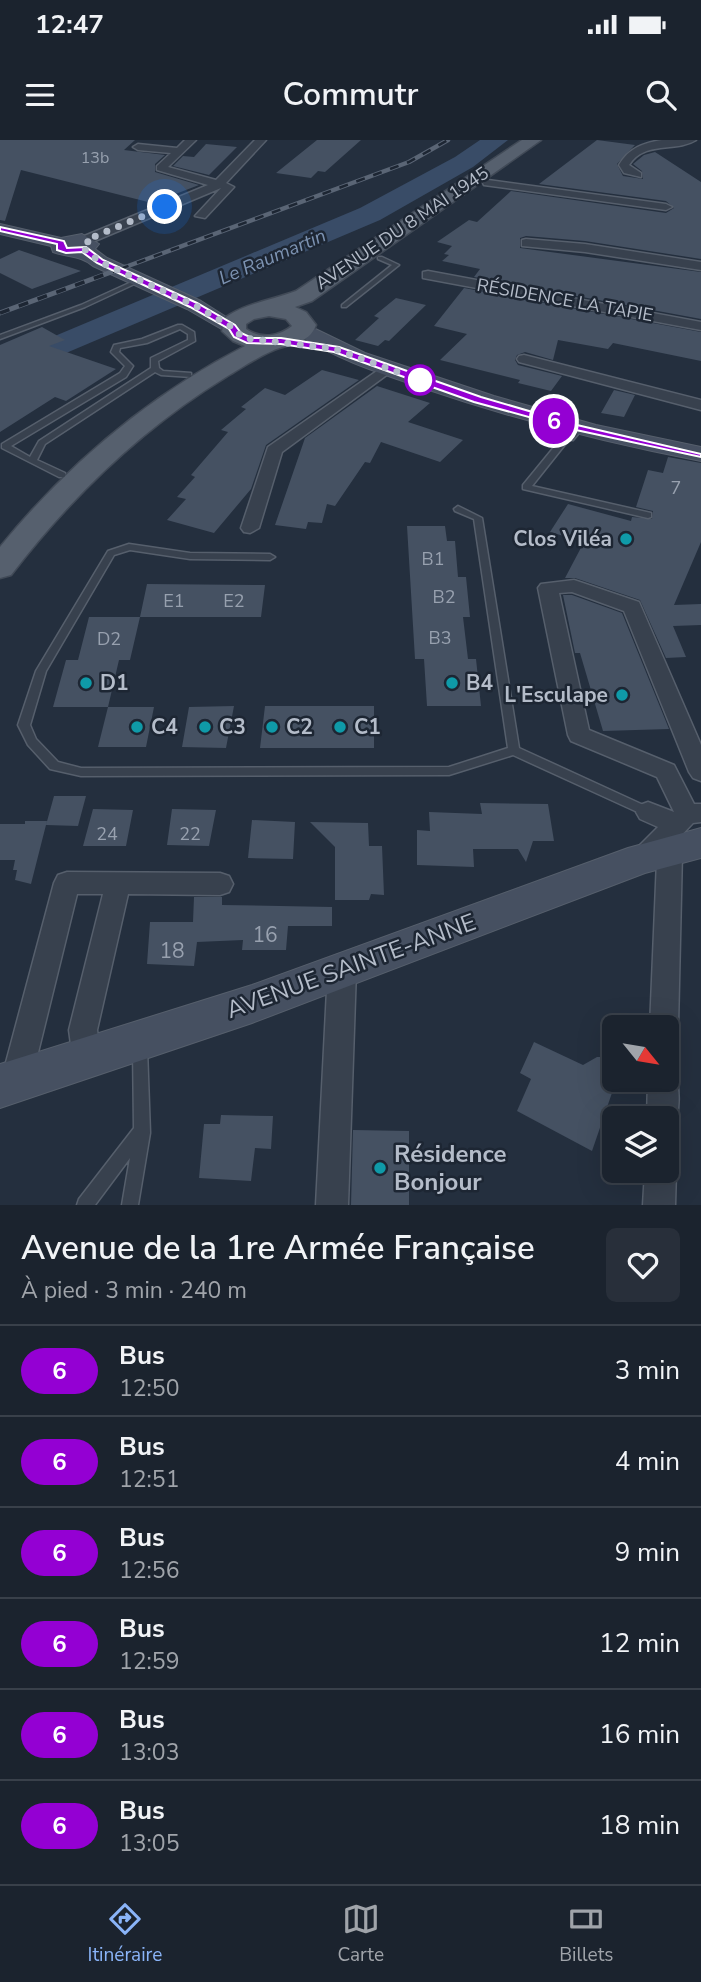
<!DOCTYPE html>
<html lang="fr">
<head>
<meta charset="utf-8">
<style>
	body { margin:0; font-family:"Nunito Sans",sans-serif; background:#282f3a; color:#f1f3f6; height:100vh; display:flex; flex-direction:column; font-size:26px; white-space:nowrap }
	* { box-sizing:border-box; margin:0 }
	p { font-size:23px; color:#a0a4aa }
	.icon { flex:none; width:38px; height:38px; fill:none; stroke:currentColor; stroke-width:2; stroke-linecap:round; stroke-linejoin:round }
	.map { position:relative; height:1065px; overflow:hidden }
	.panel { display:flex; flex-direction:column; background:#1b232e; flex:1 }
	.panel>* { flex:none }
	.badge { padding:0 14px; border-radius:23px; font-size:24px; line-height:46px }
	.needle { width:46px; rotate:120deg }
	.buttons { position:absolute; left:602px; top:875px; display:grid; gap:14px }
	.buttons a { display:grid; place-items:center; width:77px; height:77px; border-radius:10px; background:#1b232e; box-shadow:0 7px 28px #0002,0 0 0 2px #39404a; font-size:35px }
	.you { position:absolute; width:35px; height:35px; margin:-18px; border:5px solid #fff; border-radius:50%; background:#1a73e8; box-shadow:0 0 0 10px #1a73e833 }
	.map>.badge { position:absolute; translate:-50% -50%; box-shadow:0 0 0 4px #fff }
	.round { display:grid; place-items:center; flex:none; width:74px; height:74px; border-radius:10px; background:#282f3a }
	.overview { display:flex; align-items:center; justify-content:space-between; height:119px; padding:0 21px }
	h1 { font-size:33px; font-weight:600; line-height:52px }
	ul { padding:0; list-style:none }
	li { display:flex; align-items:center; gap:21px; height:91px; padding:0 21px; border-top:2px solid #39404a }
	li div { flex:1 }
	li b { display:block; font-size:26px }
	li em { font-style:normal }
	li .badge { min-width:77px; font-weight:700; text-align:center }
	.status { display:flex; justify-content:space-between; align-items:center; height:49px; padding:0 35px; background:#1b232e; direction:ltr }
	.status svg { height:19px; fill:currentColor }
	header { display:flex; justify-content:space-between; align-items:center; height:91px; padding:0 21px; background:#1b232e; font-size:32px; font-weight:600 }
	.tab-bar { display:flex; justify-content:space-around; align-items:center; height:98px; border-top:2px solid #39404a; background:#1b232e; font-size:19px; color:#a0a4aa }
	.tab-bar a { display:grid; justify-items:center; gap:4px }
	.tab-bar .on { color:#8ab4f8 }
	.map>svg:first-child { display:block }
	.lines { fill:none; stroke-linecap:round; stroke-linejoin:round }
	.river { fill:#394c67; fill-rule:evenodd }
	.building { fill:#455162 }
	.lane-casing { stroke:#565f6c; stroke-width:3 }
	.street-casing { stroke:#565f6c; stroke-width:3 }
	.secondary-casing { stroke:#565f6c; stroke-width:2 }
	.primary-casing { stroke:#414a57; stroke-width:3 }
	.lane { fill:#38414e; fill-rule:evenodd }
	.street { fill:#38414e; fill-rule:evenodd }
	.secondary { fill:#465061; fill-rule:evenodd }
	.primary { fill:#56606e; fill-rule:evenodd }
	.rail-far1-casing { stroke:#5a6575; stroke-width:4.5 }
	.rail-casing { stroke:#5a6575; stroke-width:5 }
	.rail-far1 { stroke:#1d2633; stroke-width:2.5; stroke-dasharray:9; stroke-linecap:butt }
	.rail { stroke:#1d2633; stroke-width:3.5; stroke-dasharray:10; stroke-linecap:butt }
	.line { fill:#9400d3; stroke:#fff; stroke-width:2 }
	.walk { stroke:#b4bcc9; stroke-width:7; stroke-dasharray:0 12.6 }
	.stop-dot { fill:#fff; stroke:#9400d3; stroke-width:3.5 }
	.culture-dot { fill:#0f9aa8; stroke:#1d2633; stroke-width:2.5 }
	.labels { text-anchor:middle; stroke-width:5; stroke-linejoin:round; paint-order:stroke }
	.far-number-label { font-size:16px; fill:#98a1af }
	.far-street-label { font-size:18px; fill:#b4bcc9; stroke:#1d2633 }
	.number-label { font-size:18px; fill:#98a1af }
	.far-water-label { font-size:19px; font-style:italic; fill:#7c92b1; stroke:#1d2633 }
	.poi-label { font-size:21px; font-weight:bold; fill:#b4bcc9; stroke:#1d2633; text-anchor:start }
	.near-number-label { font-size:21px; fill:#98a1af }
	.near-street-label { font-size:24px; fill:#b4bcc9; stroke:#1d2633 }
	.near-poi-label { font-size:24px; font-weight:bold; fill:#b4bcc9; stroke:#1d2633; text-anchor:start }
</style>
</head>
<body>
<div class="status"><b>12:47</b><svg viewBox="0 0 49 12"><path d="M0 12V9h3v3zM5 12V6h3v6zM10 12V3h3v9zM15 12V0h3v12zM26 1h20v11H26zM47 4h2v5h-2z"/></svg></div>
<header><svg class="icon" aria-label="menu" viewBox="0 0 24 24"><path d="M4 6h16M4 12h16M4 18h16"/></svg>Commutr<svg class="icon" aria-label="search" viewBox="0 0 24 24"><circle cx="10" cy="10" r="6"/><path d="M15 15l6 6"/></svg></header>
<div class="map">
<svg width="701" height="1065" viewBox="0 0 701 1065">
	<rect width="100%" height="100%" fill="#242f3e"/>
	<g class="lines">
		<path class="river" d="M480,0h28l-35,27 -93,53 -380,161v-22l360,-151 95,-51z"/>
	</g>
	<path class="building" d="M0,0h135l-11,10 41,5 -10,9v8l44,13 -47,18 -131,-33 -16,51 -5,-1z
		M317,0h44l-36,32 -7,-1 -7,7 -35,-5z
		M597,0l38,5 -18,19 6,12 20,3 -1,-8 -9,-7 11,-9 11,-3 46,30v77l-116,-18 -59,-5 -6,2v10l181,24v47l-227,-42 6,-8 -38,-8 7,-6 -5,-1 8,-8 -15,-4 32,-22 8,2 34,-31 155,22 8,-5 -8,-7 -127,-17z
		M206,4l31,3 -28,28 -36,-9 10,-10 11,1z
		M19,110l62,21 -49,18 -32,-16v-14z
		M464,148l237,44v29l-88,-18 -5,6 -50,-9 -5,20 -28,-8 -8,3 -2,5 3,5 44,11 -11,15 -33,-8 2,-3 -80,-20 27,-26 -33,-8z
		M396,158l30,7 -37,36 -4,-1 -7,6 -23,-6 24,-22 -5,-2z
		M42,187l23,13 -16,6 67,23 -50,32 -11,-4 -55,35v-87z
		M322,230l37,10 -93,65 -15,44 -37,44 -47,-13 19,-21 -9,-2 18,-20 -4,-2 37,-43 -7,-2 25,-21 -5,-2 24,-19 20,7z
		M377,246l53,17 -22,19 55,18 -23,22 -59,-20 -11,21 -5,-1 -30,44 -8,-2 -5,19 -14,-1 -2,7 -31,-4 30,-87z
		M614,250l21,5 -11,22 -23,-4z
		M668,317l33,6v79l-27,63 27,-1v21l-28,1 13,31 -20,1 -26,-58 -65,-22h-10l19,-36 -34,-10 18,-28 63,17 1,-4 20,2 1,-8 -17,-4 12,-37 15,3z
		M407,386h38l2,15h8l3,36h8l4,40h-7l5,42h8l5,47h-54l-3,-47h-9z
		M147,444l118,1 -4,32h-121z
		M563,455h9l50,18 47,116 -66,2 -23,-78h-5z
		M89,477h51l-10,43h-11l-11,47h-55l13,-47h12z
		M234,566l-8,42 -44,-1 7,-40z
		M265,566h109v42h-114z
		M108,567h46l-8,40h-48z
		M54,656h32l-8,30 -32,-1z
		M480,663l68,1 6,37h-21l-7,21 -8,-13h-45l1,18 -57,-2v-35l13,1 -1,-19 53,2z
		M93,669l40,1 -7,36h-43z
		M172,669l44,1 -7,36 -42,-1z
		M252,680l43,2 -2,37 -45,-1z
		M25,681h22l-16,63 -16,-4 2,-10h-4l2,-10h-15v-36h25z
		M310,682l58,1 1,23h13l2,49 -13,-1 -2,6h-34v-53z
		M194,757h28v8l110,2v19h-44l-2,24h-44l1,-10 -46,2 -3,24 -47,-2 3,-42h43z
		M534,902l49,23 14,-8h9l8,6v24l-22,64 -75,-40 14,-32 -11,-6z
		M221,975l52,1 -2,33 -16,-1 -4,33 -52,-3 5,-54h16z
		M353,990l56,1v74h-58z"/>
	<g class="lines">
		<g class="lane-casing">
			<path id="lane" d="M378,117h4l17,8 -53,42h-4v-2l50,-40 -14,-6z
				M138,139l5,1 -58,27 -85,32v-4l81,-30z
				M178,185h4l12,7 1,9 -37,20 1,7 4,3 28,2v4l-30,-2 -6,-3 -110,72 -8,16 28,13v4h-6l-57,-29v-4l118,-71 5,-7 -14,-14 3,-7 28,-6zM180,189l8,5v6l-37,18v10l-112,73 -9,16 -19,-11 115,-69 7,-11 -14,-14 1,-4 27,-5z
				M564,295h6l1,2 -39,49 119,27v4l-3,1 -125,-29v-4z
				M458,366l24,12 37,230 133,61 2,3 -2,3 -4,2 -4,-2 -131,-60 -64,20 -368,1 -31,-7 -22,-24 -10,-20 18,-54 72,-120 21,-7 61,9 80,1 5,3 -5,3 -80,-1 -60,-9 -16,5 -68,116 -16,54 6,14 22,23 23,6 368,-1 59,-19 -34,-229 -19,-8 -1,-2z
				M140,901l5,2 2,5 3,85 -12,72h-16l8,-47 -35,47h-18l2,-6 55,-71 -1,-80 2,-5z"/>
		</g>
		<g class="street-casing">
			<path id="street" d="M185,0h11l-28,27 48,13 39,-40h11l-40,43 8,4 -29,31 -10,-2 26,-28 -131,55h-8v-6l126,-52 -51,-15v-4l14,-13 -33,-3 -5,-3 5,-3 39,4z
				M662,0h34c-21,13 -51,0 -67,25l12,8v4l-17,-4 -5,-8c10,-17 24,-22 43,-25z
				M488,40l178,24 6,3 -6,3 -182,-25 -1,-2z
				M526,99l59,5 116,18v8l-116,-18 -63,-6v-6z
				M428,131l273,51v8l-278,-52v-6z
				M524,215l177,45v10l-182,-48 -2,-3 2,-3z
				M387,224l7,4 -2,3 -110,81 -23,76 -9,5 -6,-1 -3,-4 27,-81z
				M576,282l6,2 2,3 -11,13h-12l-2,-3c4,-7 9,-13 17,-15z
				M574,440l65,22 62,143v36l-8,-3 -4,-6 -65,-161 -52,-19 -13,1 30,137 85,35 20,39h7v18l-8,1 -19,20 5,2 3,7 -4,175 -4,10 -7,2v-12h-17l7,-167 -13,7 -9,-3 -3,-7 3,-7 23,-23 -18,-8 -4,-7 4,-7 8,-3 26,10 -17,-35 -86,-36 -3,-6 -30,-147 3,-4z
				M67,732l153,1 9,3 4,8 -4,8 -9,3 -92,-1 -31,136 4,29 -4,10 -10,4 -10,-4 -4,-10 -4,-29 34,-136h-26l-46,187 -5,10 -10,5 -10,-5 -5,-10 53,-198 4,-8z
				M342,818l10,3 4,9 -8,235h-32l12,-235 4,-9z
				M667,927l6,3c8,17 7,42 0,59l-6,2v-13h-20l1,-38h19z
				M667,1018l4,2 5,11 -1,34h-32l2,-34h22z"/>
		</g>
		<g class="secondary-casing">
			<path id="secondary" d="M0,84l61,14 21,-4 17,10 -4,5 12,9 94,43 41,26 -3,4h-14l-38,-22 -94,-43c-13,-11 -24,-8 -40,-14l-2,-6 -51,-12z
				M303,183l62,30 129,43 102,29 105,22v14c-95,-18 -187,-42 -278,-73 -44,-15 -88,-29 -127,-55l-3,-4 3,-4z
				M701,688v30l-56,15 -393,150 -252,85v-44l252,-79 376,-137z"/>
		</g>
		<g class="primary-casing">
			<path id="primary" d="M522,0h19l-229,161 -17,6 11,5 10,13c-7,20 -28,18 -44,26 -16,7 -31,17 -46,26 -85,52 -155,120 -215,198l-11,3v-31c67,-82 150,-152 245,-201l-12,-5 -11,-10 4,-14c20,-14 47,-17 70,-26zM269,176l17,3 6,7c-14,11 -31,13 -46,3v-5l8,-5z"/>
		</g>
		<use href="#lane" class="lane"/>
		<use href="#street" class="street"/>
		<use href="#secondary" class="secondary"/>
		<use href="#primary" class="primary"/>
		<g class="rail-far1-casing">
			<path id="rail-far1" d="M120,129l289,-107 39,-22"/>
		</g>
		<g class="rail-casing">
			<path id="rail" d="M0,173l125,-46"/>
		</g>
		<use href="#rail-far1" class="rail-far1"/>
		<use href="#rail" class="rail"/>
	</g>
	<path class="line" d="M0,87l64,14 3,7 19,-1 17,13 94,43 38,22 6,8 11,5h29l58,9 142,50 96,28 124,29v3l-125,-27 -102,-28 -140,-50 -53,-8 -34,-1 -13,-6 -5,-8 -39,-22 -93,-44 -15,-11 -16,1 -9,-3v-6l-57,-13z"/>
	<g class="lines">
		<path class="walk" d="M165,67l-79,33 4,4 -6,5 16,13 94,43 38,22 11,11 92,11 85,31"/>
	</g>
	<circle class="stop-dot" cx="420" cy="240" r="14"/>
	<g class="culture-dot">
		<circle cx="626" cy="399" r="7"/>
		<circle cx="86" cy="543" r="7"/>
		<circle cx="452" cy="543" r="7"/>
		<circle cx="622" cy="555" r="7"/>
		<circle cx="137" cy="587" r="7"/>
		<circle cx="205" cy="587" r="7"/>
		<circle cx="272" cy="587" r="7"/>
		<circle cx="340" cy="587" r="7"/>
		<circle cx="380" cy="1028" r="7"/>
	</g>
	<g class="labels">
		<g class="far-number-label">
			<text x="95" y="23">13b</text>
		</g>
		<g class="far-street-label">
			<text transform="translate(402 88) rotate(-34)" y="6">AVENUE DU 8 MAI 1945</text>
			<text transform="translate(565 160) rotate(10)" y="6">RÉSIDENCE LA TAPIE</text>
		</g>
		<g class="number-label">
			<text x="676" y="354">7</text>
			<text x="433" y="425">B1</text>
			<text x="444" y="463">B2</text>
			<text x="174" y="467">E1</text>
			<text x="234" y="467">E2</text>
			<text x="440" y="504">B3</text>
			<text x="109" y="505">D2</text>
			<text x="107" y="700">24</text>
			<text x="190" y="700">22</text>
		</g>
		<g class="far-water-label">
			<text transform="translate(272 116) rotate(-23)" y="7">Le Raumartin</text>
		</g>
		<g class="poi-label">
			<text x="612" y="406" text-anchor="end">Clos Viléa</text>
			<text x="100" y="550">D1</text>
			<text x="466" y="550">B4</text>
			<text x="608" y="562" text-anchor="end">L'Esculape</text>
			<text x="151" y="594">C4</text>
			<text x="219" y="594">C3</text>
			<text x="286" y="594">C2</text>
			<text x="354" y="594">C1</text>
		</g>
		<g class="near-number-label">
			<text x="265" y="802">16</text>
			<text x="172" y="818">18</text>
		</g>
		<g class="near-street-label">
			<text transform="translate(351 826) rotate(-20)" y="8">AVENUE SAINTE-ANNE</text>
		</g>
		<g class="near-poi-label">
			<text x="394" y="1022">Résidence<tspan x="394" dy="28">Bonjour</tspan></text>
		</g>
	</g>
</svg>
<div class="buttons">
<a><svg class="needle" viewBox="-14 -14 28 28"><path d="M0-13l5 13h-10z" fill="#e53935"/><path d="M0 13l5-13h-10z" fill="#a0a4aa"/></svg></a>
<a><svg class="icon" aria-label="layers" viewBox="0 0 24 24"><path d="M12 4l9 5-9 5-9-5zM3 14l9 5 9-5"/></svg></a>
</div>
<div class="you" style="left:165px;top:67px"></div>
<b class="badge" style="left:554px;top:281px;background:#9400d3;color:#fff">6</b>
</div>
<section class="panel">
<div class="overview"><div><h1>Avenue de la 1re Armée Française</h1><p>À pied · 3 min · 240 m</p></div><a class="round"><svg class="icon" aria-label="heart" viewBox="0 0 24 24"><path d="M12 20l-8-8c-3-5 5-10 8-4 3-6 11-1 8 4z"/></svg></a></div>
<ul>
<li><span class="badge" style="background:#9400d3;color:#fff">6</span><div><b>Bus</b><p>12:50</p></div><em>3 min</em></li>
<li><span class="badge" style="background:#9400d3;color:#fff">6</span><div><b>Bus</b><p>12:51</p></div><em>4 min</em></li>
<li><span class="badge" style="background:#9400d3;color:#fff">6</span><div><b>Bus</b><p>12:56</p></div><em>9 min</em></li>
<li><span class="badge" style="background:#9400d3;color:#fff">6</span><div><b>Bus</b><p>12:59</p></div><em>12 min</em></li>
<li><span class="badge" style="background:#9400d3;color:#fff">6</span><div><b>Bus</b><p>13:03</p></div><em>16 min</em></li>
<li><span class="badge" style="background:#9400d3;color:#fff">6</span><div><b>Bus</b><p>13:05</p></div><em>18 min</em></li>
</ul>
</section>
<nav class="tab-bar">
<a class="on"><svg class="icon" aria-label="directions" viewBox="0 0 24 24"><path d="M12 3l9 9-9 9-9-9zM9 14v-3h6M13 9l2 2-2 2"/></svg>Itinéraire</a>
<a><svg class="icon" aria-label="map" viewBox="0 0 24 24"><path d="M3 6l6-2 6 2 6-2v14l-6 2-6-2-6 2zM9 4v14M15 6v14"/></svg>Carte</a>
<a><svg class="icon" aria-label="tickets" viewBox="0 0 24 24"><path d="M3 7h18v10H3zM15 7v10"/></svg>Billets</a>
</nav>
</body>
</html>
